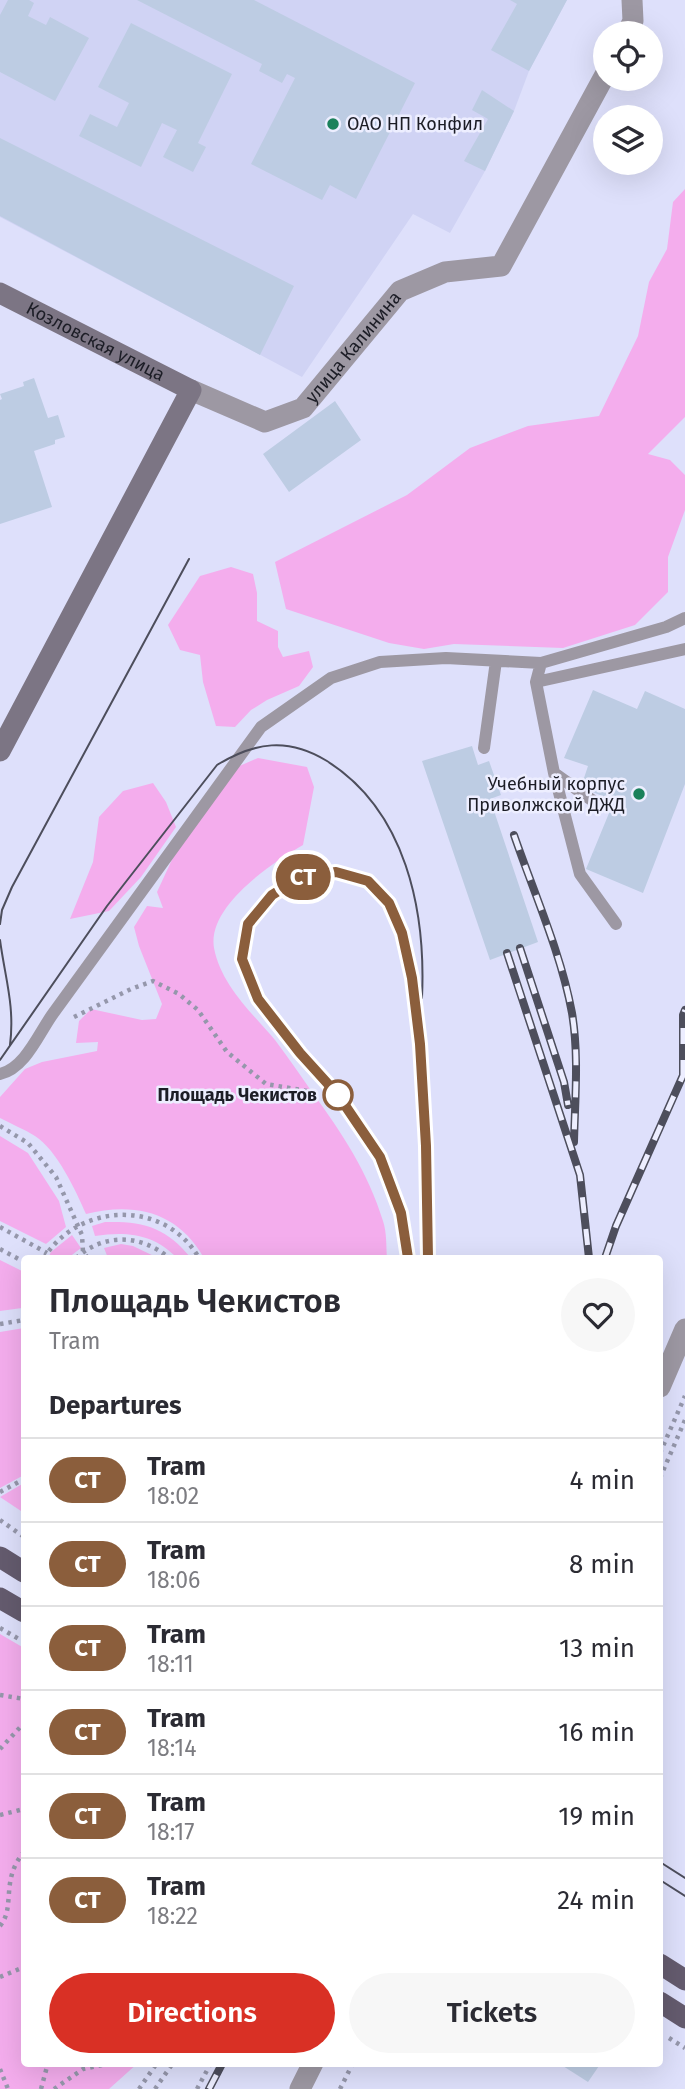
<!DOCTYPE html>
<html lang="en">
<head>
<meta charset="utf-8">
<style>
	body { margin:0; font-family:"Fira Sans",sans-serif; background:#f7f7f7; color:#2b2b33; height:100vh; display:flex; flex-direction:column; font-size:26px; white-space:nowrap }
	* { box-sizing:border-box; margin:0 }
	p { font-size:23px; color:#7c7c81 }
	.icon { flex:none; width:38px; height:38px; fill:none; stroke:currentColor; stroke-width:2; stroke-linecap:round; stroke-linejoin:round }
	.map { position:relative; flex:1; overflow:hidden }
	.side { position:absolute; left:21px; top:1255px; width:642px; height:812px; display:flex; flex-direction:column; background:#fff; border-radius:7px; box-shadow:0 7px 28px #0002 }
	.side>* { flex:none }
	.badge { padding:0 14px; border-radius:23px; font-size:24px; line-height:46px }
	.controls { position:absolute; left:593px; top:21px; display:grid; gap:14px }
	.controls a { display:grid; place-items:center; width:70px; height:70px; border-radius:50%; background:#fff; box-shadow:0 7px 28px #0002; font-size:35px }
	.map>.badge { position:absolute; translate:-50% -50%; box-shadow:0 0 0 4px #fff }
	h2 { padding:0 28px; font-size:26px; line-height:63px }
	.round { display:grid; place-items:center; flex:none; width:74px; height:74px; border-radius:37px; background:#f7f7f7 }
	.head { display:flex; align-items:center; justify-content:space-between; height:119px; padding:0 28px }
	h1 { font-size:33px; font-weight:600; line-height:52px }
	.button { display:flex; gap:14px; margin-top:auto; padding:14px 28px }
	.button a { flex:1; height:80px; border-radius:42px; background:#d93025; color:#fff; font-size:28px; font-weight:600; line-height:80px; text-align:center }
	.button a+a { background:#f7f7f7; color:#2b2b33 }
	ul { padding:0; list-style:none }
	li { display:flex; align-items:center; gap:21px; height:84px; padding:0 28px; border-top:2px solid #e1e1e2 }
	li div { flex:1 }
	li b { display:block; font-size:26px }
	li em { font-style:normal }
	li .badge { min-width:77px; font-weight:700; text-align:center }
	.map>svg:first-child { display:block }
	.built { fill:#d0d3f4 }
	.green { fill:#f4aded }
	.building { fill:#bdcce3 }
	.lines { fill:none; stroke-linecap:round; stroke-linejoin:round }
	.path { stroke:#9597ab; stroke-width:4.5; stroke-dasharray:3.5 5; stroke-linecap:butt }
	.lane { stroke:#9d98a3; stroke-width:12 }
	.street { stroke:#9d98a3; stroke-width:21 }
	.secondary { stroke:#7c7584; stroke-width:21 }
	.primary { stroke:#645b6e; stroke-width:21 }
	.tram { stroke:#4d4e5c; stroke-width:2 }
	.rail-casing { stroke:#4d4e5c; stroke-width:8 }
	.rail { stroke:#edeeff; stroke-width:5; stroke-dasharray:16; stroke-linecap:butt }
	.line-casing { stroke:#fff; stroke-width:16 }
	.line { stroke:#8b5e3c; stroke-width:10 }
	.poi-dot { fill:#1b815b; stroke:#edeeff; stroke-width:2.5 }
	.stop-dot { fill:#fff; stroke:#8b5e3c; stroke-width:3.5 }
	.labels { text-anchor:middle; stroke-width:5; stroke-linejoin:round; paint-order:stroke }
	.poi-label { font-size:18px; fill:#1c1d26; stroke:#edeeff; text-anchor:start }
	.street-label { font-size:18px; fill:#1c1d26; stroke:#edeeff }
	.stop-label { font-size:18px; font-weight:bold; fill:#1c1d26; stroke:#edeeff; text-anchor:end }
</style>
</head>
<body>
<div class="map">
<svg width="685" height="2089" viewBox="0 0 685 2089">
	<rect width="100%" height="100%" fill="#dee0fb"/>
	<path class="built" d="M0,0h567l-38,71 -15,40 -29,60 -35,62 -37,-19 -111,163 -302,-160z"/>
	<path class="green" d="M685,189v228l-37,37 22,6 15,15v35l-17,47v35l-33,33 -72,23 -109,-4 -30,5 -35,-6 -103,-34 -11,-47 132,-67 63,-47 58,-22 71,-10 39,-80 11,-54 18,-33 6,-47z
		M231,567l22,7 4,19v28l21,10v16l5,10 26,-6 4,16 -14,19 -32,14 -16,10 -16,17 -19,-1 -13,-44 -3,-27 -20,-5 -12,-25 32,-49z
		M258,758l49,9 7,20 -11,58c-31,18 -96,61 -89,103 7,37 38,65 61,92 13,17 25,35 37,52 30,41 56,80 71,129 4,12 3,25 4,37h-183c-26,-46 -69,-56 -118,-44 -10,-23 -29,-64 -51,-78 -11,-7 -24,-12 -35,-18v-21l25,-28 17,-7 55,-11 1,-9 -22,1 3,-22 12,-12 51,11 14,-1 6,-15 -23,-58 -5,-19 13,-21 16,2 -6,-16 25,-54 55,-71z
		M153,783l13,19 10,25 -35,50 -32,34 -39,8 23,-57 6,-45 24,-26z
		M0,1136l28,17 31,48 7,26 -20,17 -46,-23z
		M105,1222c38,-1 61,5 86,36h-14c-23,-24 -50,-27 -82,-22l-3,-10z
		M72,1235l9,13 -13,10h-20l3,-6z
		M121,1244l12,2 25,12h-50l-4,-10z
		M0,1260l24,12 -2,36 -22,3z
		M24,1328v147l-24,13v-156z
		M24,1483v30l-24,-16z
		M0,1634l24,14v415h114l-29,26h-109z"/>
	<path class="building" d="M8,0h21l5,3 -6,13 18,9 4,-8 39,21 -34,63 -55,-29v-57z
		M137,0h117l161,83 -59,116 -26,-14 -8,15 -71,-36 44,-86 -8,-4 -5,9 -23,-12 3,-7z
		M510,0h57l-38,71 -38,-21 26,-46z
		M131,23l101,51 -34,69 8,4 -13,25 -30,-15 14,-27 -15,-7 -21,44 -62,-31 11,-22 27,13 12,-24 -31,-16z
		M482,90l32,21 -29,60 -21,-10 24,-42 -16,-9z
		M0,138l294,148 -34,69 -260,-139z
		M34,378l14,40 10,-3 7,22 -10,3v4l-21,7 18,56 -52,17v-124l2,-1 -2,-5 24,-8 -1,-4z
		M335,401l26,39 -72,52 -26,-38z
		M593,690l44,19 8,-18 40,18v75l-42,109 -57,-24 28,-68 -33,-14 7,-21 -24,-8z
		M472,746l6,19 11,-4 12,34 -11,4 48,143 -48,18 -68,-199z
		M565,2063h36l-13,19 -25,-16z"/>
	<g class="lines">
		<path class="path" d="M74,1017l57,-28 22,-8 26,13 19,16 29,42 39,32 53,9
			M0,1126l28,17 28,34 26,58 1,17 5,6
			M0,1227l47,26
			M0,1249l24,13
			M44,1258c35,-56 121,-59 155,0
			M76,1258c28,-25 65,-24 93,0
			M0,1324l24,-4
			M660,1453l25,-57
			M660,1478l25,-58
			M0,1492l24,-13
			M0,1520l24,17
			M0,1628l24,14
			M0,1695l24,4
			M0,1749l24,-26
			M0,1815l24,-6
			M0,1926c16,-19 0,-46 24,-74
			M0,1977l24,-10
			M669,2038l16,10
			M0,2069l8,20
			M41,2089l7,-26
			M54,2089l29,-20 29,-6
			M139,2089l18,-26
			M155,2089l18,-26
			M197,2089l14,-26
			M340,2089l13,-26"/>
		<path class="lane" d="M541,663l-5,19 149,-33
			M536,682l18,91 26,101 36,50
			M484,748l12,-87
			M554,773l42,30
			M0,1074c25,-6 38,-39 52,-59l209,-288 70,-49 49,-16 66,-4 95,5 125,-36 19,-9"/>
		<g class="street">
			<path d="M627,33l6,-12 -1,-21"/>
			<path id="s1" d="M191,390l74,32 38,-14 97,-117 45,-19 56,-6 105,-193"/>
			<path d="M660,1387l25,-58"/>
			<path d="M300,2089l13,-26"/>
		</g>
		<path class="secondary" id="s2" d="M0,293l191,97 -191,361"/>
		<path class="primary" d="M0,1557l24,15
			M0,1598l24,14
			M660,1964l25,16
			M660,2002l25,16"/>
		<path class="tram" d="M0,924l2,-14 10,-23 177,-328
			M0,940c5,38 15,66 10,105
			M0,1060l107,-154 110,-141c38,-23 71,-28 110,-4 79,50 99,149 95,237
			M408,1258l-7,-45 -21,-56 -42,-62 -38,-42 -42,-54 -16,-40 6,-35 24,-29 29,-18 35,-5 32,9 21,22 13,30 10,45 8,66 6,102 2,112
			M660,1862l25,16
			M660,1880l25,16"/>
		<g class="rail-casing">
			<path id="rail" d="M514,835c20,58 47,118 58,178 7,42 3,86 2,129
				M520,948l44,134 4,23
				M507,953l73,222 9,83
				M683,1076v-61l2,-5
				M605,1258l11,-32 69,-155
				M209,2089l13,-25"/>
		</g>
		<use href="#rail" class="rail"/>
	</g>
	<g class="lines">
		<g class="line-casing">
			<path id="line" d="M408,1258l-7,-45 -21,-56 -42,-62 -38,-42 -42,-54 -16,-40 6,-35 24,-29 29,-18 35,-5 32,9 21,22 13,30 10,45 8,66 6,102 2,112"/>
		</g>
		<use href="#line" class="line"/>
	</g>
	<g class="poi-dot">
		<circle cx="333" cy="124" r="7"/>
		<circle cx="639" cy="794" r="7"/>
	</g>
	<circle class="stop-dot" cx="338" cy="1095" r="14"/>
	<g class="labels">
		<g class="poi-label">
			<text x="347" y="130">ОАО НП Конфил</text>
			<text x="625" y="790" text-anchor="end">Учебный корпус<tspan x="625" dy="21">Приволжской ДЖД</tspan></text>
		</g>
		<g class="street-label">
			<text dy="6" stroke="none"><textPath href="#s2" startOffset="107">Козловская улица</textPath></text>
			<text dy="6" stroke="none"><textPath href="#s1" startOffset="200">улица Калинина</textPath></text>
		</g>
		<g class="stop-label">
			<text x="317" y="1101">Площадь Чекистов</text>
		</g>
	</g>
</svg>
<div class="controls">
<a><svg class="icon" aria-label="locate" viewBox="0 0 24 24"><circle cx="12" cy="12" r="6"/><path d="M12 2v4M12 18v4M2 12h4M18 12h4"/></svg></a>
<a><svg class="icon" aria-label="layers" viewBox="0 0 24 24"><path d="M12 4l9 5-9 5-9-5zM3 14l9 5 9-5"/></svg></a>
</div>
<b class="badge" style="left:303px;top:877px;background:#8b5e3c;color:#fff">СТ</b>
<section class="side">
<div class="head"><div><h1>Площадь Чекистов</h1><p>Tram</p></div><a class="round"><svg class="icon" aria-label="heart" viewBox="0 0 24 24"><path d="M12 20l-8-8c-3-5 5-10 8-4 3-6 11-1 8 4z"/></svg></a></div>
<h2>Departures</h2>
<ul>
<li><span class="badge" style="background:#8b5e3c;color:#fff">СТ</span><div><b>Tram</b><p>18:02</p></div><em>4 min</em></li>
<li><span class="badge" style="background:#8b5e3c;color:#fff">СТ</span><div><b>Tram</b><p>18:06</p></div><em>8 min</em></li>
<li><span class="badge" style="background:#8b5e3c;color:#fff">СТ</span><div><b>Tram</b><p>18:11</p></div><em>13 min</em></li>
<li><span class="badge" style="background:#8b5e3c;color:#fff">СТ</span><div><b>Tram</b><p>18:14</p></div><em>16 min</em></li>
<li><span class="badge" style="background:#8b5e3c;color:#fff">СТ</span><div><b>Tram</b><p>18:17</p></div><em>19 min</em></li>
<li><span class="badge" style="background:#8b5e3c;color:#fff">СТ</span><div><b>Tram</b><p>18:22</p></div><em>24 min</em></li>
</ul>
<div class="button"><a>Directions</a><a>Tickets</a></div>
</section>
</div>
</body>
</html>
